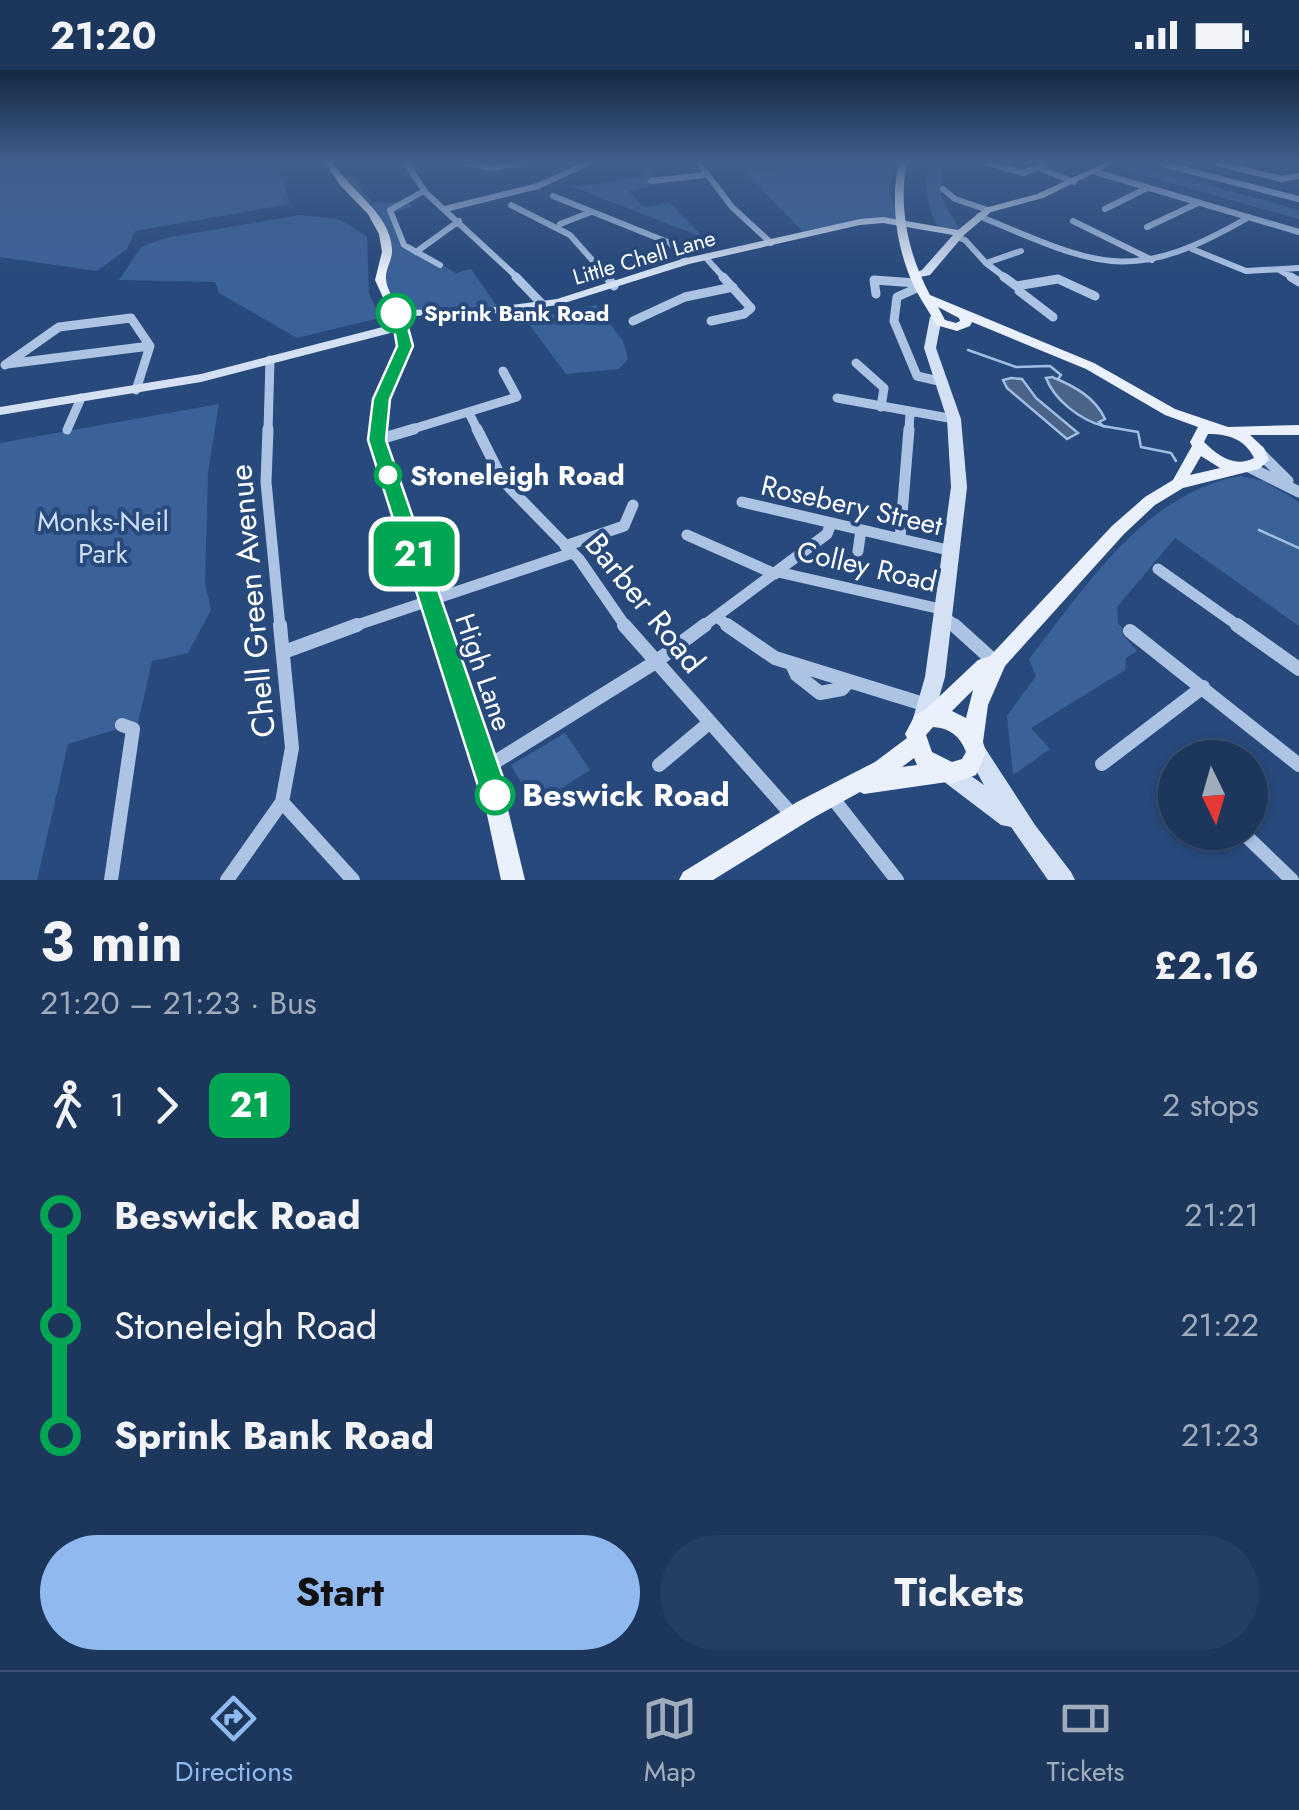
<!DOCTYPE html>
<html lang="en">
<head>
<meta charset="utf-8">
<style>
	body { margin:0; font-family:Jost,sans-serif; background:#253f62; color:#f1f3f6; height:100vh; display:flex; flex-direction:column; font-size:38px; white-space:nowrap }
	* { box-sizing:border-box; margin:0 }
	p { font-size:32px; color:#a0acbb }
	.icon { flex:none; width:55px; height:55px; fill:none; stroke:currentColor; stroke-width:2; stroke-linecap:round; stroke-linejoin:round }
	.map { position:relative; height:810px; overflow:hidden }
	.sheet { display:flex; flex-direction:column; background:#1d375c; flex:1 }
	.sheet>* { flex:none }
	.badge { padding:0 20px; border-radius:15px; font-size:35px; line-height:65px }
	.needle { width:65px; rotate:175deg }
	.tools { position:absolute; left:1158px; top:670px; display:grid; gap:20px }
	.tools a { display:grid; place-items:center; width:110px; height:110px; border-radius:50%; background:#1d375c; box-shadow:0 2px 8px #0004,0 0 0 2px #3b5172; font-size:50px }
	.map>.badge { position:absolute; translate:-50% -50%; box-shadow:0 0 0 5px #fff }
	.legs { display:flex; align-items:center; gap:15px; height:110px; padding:0 40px; font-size:32px }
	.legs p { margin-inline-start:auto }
	.headline { display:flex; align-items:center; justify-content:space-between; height:170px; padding:0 40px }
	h1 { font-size:55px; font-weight:700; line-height:75px }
	.cta { display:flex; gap:20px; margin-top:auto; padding:20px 40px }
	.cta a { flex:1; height:115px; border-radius:60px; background:#90b9f0; color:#111; font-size:40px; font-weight:700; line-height:115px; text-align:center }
	.cta a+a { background:#253f62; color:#f1f3f6 }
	ul { padding:0 40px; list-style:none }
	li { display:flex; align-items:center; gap:35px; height:110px; font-size:38px }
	li i { display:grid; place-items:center; width:15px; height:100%; margin:0 12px; background:currentColor }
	li i::after { content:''; width:25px; height:25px; margin:-12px; border:8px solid; border-radius:50%; background:#1d375c }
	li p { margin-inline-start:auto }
	li:first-child i { background:linear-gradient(#0000 50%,currentColor 0) }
	li:last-child i { background:linear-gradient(currentColor 50%,#0000 0) }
	.status { display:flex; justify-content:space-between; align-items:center; height:70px; padding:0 50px; background:#1d375c; direction:ltr }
	.status svg { height:28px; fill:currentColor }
	.tabs { display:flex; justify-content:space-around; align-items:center; height:140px; border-top:2px solid #3b5172; background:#1d375c; font-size:28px; color:#a0acbb }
	.tabs a { display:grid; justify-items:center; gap:5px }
	.tabs .on { color:#90b9f0 }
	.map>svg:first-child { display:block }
	.green { fill:#3b6298 }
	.water { fill:#4a6387; stroke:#a0bde4; stroke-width:2.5 }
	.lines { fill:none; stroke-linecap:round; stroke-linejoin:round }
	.stream { stroke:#a0bde4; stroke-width:2.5 }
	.street-far3 { stroke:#acc3e4; stroke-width:6 }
	.street-far2 { stroke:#acc3e4; stroke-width:9 }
	.street-far1 { stroke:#acc3e4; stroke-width:11 }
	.street { stroke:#acc3e4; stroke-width:14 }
	.secondary { fill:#d4e1f4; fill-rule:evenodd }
	.primary { fill:#ebf1fc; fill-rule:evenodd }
	.line-1 { fill:#00a651; stroke:#fff; stroke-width:2.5 }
	.stop-1-dot { fill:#fff; stroke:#00a651; stroke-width:5 }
	.labels { text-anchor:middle; stroke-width:8; stroke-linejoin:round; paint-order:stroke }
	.far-street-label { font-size:22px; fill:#fff; stroke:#27497b }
	.far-stop-label { font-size:22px; font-weight:bold; fill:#fff; stroke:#27497b; text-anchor:start }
	.stop-label { font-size:28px; font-weight:bold; fill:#fff; stroke:#27497b; text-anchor:start }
	.street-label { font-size:28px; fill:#fff; stroke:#27497b }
	.park-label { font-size:28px; fill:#cedef3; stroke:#27497b }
	.near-street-label { font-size:32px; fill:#fff; stroke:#27497b }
	.near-stop-label { font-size:32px; font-weight:bold; fill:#fff; stroke:#27497b; text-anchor:start }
</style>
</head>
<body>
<div class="status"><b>21:20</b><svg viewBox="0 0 49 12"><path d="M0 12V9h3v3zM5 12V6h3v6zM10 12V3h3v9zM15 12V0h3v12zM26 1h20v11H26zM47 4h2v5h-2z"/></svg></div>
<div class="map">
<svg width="1299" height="810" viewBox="0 0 1299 810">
	<rect width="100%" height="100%" fill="#27497b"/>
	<path class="green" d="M0,91h276l14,43 -155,27 -8,18 -30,22 -97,-14z
		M624,91h26l2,15 23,4 -46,11 14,16 27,-4 34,35 -133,-52c26,1 46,-8 72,-8l1,-16z
		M775,91h120l-6,27 9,33 -41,-1 -52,14 -60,-62 30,-1z
		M930,91h11v36l20,35 -22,-2c-12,-25 -17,-42 -9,-69z
		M1121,91l178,49v9l-185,-52z
		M350,105l22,27h37l3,5 -20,6 16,31 48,29 15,-4 29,42 -104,2 -14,-42 1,-39 -41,-56z
		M300,145l38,4 29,17 2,57 11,25 -83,20 -78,-45 -4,-11 -96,-2 22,-33 24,-9z
		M596,235l27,36 5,18 -9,10 -53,5 -40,-54z
		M219,334l-11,69 -3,110 6,27 -23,43 -36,8 -14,62 -70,21 -31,136h-37v-437z
		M1241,406l23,5 35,21v124l-124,-88 -58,69 1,17 8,6 -3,5 14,16 -11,7 -1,12 -94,58 19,21 -37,26 -6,-59 29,-40 -7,-17c56,-71 116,-167 212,-183z
		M565,663l25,37 -56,36 -23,-41z"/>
	<path class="water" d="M1052,307c22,9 43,20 53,42l-6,3 4,4c-22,-6 -48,-25 -57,-48z
		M1011,308l11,1 14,19 42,35 -11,6 -60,-51 -4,-8z"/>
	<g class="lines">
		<path class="stream" d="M968,280l48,17 34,-1 11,9 -3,4
			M1103,356l35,6 3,15 30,6 5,8
			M1259,460l40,18"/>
		<path class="street-far3" d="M405,91l21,32 93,86
			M459,91l32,7 43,-7
			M697,91l35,46 39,36
			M981,91l42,12 30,-12
			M1151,91l148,38
			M1207,91l75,18 17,-3
			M1039,98l35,14
			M1095,102l204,60
			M651,111l54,-6
			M943,119l12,10 33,11
			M424,121l-34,19 14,35 36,20
			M553,126l117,47 16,18
			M511,135l59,30 39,44
			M445,139l93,-23 54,-25
			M1105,139l42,-21
			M979,146c120,50 151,70 270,1
			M1073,151l79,39
			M560,154l31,-12
			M1147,157l51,-24
			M957,167l8,3 21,23 35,-12
			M1192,179l54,22 53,-3
			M416,182l43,-31
			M706,188l19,21
			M986,193l21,16
			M1281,201l14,8"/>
		<path class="street-far2" d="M516,207l27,28
			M607,207l7,9
			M1004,207l12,9 42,-7 37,17
			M1291,207l8,5
			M1020,217l-1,4 34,26
			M917,218l-20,9 -3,24 23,55 26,6
			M876,224l-2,-14 42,3
			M633,251l52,-24 48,-10
			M711,251l33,-7 7,-6 -28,-31
			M856,293l28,25 -3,19
			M7,294l143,-18
			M5,295l54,-38 72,-9 19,28 -14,44
			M837,328l117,21
			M469,343l9,18
			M67,360l14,-32
			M268,361l2,-71
			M406,361l111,-34 -14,-26
			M909,361l1,-18"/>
		<path class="street-far1" d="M268,359l-2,53 14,145
			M477,359l26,52 76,78 47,68
			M377,370l37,-11
			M1261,384l27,27
			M1249,397l50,25
			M742,432l210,49
			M687,465l88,39
			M900,469l9,-110
			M565,476l59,-20 9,-21
			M858,481l3,-21
			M1158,499l82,58
			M778,502l167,38
			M717,547l13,10
			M945,547l12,10
			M351,557l221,-74
			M702,557l125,-93 4,-11"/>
		<path class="street" d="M624,555l170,192
			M727,555l48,33 142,44
			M954,555l42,38
			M1237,555l62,44
			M1130,561l169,134
			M284,582l73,-27
			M792,594l5,11 23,18 22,-4 7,-8
			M1102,694l101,-77
			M659,695l50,-42
			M487,697l167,-104 51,-38
			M831,726l66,84
			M282,732l71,78
			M1242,762l50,48
			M111,810l22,-151 -11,-4
			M227,810l55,-78 10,-54 -12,-123"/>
		<path class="secondary" d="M1109,91h10l-76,37 -52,14 -27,23 -34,40 -15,3 -5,-3 12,-5 31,-35 -70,-12 -23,2 -171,39 -131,41 -77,10 -85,1 -6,-3 6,-3 85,-1 76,-10 125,-40 178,-40 23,-2 75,13 27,-22 52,-14z
			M936,243l6,4 -6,31 25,71 6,68 -22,190 -13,45 -3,7 -7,3 -7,-3 -3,-7 13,-45 26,-190 -4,-68 -23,-71 6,-31z
			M402,252l6,4 -2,3 -205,53 -201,33v-8l201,-33z
			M976,672l7,3 52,80 36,47 4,8h-27l-37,-53 -10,-2 -58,-44 -3,-8 3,-8 8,-3 33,23 -18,-33 3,-7z"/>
		<path class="primary" d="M324,91h8c17,30 58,51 60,88 1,10 -7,20 -6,30 1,18 25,40 25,65 0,21 -18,38 -23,57 -2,13 -2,26 -4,39l114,328 27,112h-24l-24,-112 -107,-328 5,-41 20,-38 4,-15 -3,-20 -21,-46 7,-28 -3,-18 -11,-20 -28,-29z
			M899,91h8c-9,46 1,93 23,134l164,68 81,46 53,18 71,-2v10h-49l14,13 5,12 -10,9 -76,19 -28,17 -31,29 -119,132 -17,39 -5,37 3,10 -10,23 -25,9 -4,-2 -83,12 -4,-2 -47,26 -100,62h-34l4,-8 114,-70 78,-40 32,-24 -2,-4 10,-19 10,-5 53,-50 12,-4 122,-130 33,-29 28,-17 19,-34 -2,-4 8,-15 -33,-12 -79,-46 -114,-47 -2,4 -13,5 -21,-6c-7,-15 -17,-27 -23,-41 -17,-38 -23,-82 -14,-123zM938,237l21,11 1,3 -4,2 -11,-3zM1208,364c20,0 37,5 46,24 -19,10 -36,-2 -50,-16zM1201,386l19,12 -30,7zM973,620l-7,28 -14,-7zM933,657c17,1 27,9 33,25l-4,7 -10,3 -20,-10 -6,-17zM914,688l3,7 -15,2z"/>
	</g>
	<linearGradient id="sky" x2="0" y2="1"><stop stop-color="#152844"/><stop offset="0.45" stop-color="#415f8d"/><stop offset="1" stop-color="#415f8d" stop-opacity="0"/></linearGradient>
	<rect width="1299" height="204" fill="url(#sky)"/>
	<path class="line-1" d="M391,240l13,3 9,33 -23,53 -4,41 123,355 -4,10 -10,4 -10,-4 -4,-10 -113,-355 5,-41 24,-53z"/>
	<g class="stop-1-dot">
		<circle cx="396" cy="243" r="18"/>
		<circle cx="388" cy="405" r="12"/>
		<circle cx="495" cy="725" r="18"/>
	</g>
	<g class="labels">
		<g class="far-street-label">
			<text transform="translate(644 187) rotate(-16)" y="8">Little Chell Lane</text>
		</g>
		<g class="far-stop-label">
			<text x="424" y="251">Sprink Bank Road</text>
		</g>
		<g class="stop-label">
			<text x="410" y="415">Stoneleigh Road</text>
		</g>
		<g class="street-label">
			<text transform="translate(852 435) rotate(13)" y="10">Rosebery Street</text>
			<text transform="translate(867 496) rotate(13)" y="10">Colley Road</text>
			<text transform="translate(484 602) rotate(71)" y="10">High Lane</text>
		</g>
		<g class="park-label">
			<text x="103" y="461">Monks-Neil<tspan x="103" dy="32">Park</tspan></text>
		</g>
		<g class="near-street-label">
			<text transform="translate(252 531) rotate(-95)" y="11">Chell Green Avenue</text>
			<text transform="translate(645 533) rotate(51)" y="11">Barber Road</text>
		</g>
		<g class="near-stop-label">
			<text x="522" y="736">Beswick Road</text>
		</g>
	</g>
</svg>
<div class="tools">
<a><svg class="needle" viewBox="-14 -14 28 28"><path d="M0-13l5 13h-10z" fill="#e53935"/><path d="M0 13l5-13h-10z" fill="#a0acbb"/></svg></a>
</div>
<b class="badge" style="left:414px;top:484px;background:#00a651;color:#fff">21</b>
</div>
<section class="sheet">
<div class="headline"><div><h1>3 min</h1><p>21:20 – 21:23 · Bus</p></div><b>£2.16</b></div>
<div class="legs"><svg class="icon" aria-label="walk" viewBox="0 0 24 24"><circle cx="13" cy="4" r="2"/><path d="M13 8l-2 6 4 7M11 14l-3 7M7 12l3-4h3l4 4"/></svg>1<svg class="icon" aria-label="forward" viewBox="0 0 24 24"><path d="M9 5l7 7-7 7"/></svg><b class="badge" style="background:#00a651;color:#fff">21</b><p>2 stops</p></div>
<ul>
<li><i style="color:#00a651"></i><b>Beswick Road</b><p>21:21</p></li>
<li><i style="color:#00a651"></i><span>Stoneleigh Road</span><p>21:22</p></li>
<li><i style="color:#00a651"></i><b>Sprink Bank Road</b><p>21:23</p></li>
</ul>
<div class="cta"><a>Start</a><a>Tickets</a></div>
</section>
<nav class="tabs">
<a class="on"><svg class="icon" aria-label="directions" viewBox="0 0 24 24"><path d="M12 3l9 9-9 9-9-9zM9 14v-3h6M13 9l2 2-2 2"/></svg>Directions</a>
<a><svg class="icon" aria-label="map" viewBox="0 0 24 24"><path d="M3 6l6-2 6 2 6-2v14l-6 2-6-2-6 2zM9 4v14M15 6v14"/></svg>Map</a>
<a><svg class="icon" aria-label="tickets" viewBox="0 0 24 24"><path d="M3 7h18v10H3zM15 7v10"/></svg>Tickets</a>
</nav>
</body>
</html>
